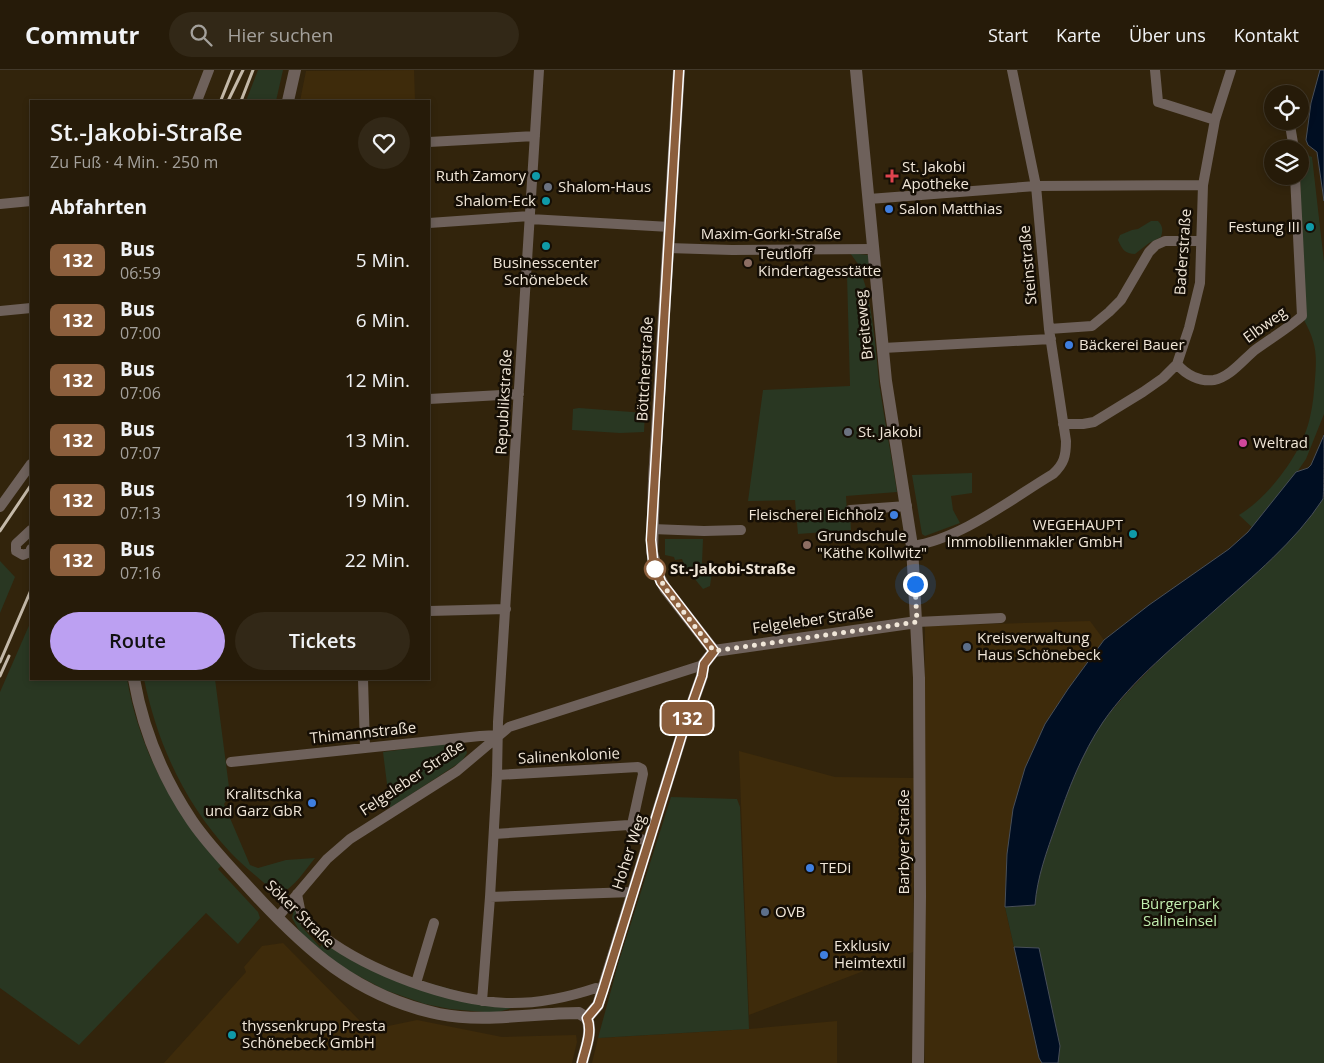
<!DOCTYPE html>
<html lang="de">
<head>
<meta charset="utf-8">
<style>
	body { margin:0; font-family:"Open Sans",sans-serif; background:#322817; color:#f1f3f6; height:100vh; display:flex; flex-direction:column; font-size:19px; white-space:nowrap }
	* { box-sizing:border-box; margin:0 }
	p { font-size:16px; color:#a4a19c }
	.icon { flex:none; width:28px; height:28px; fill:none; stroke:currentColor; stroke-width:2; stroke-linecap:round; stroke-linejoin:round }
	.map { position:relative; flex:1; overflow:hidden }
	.drawer { position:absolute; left:30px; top:30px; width:400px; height:580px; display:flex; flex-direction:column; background:#261b09; border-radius:0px; box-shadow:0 2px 8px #0003,0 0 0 1px #42392a }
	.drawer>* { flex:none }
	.badge { padding:0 10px; border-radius:8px; font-size:18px; line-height:32px }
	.buttons { position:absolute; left:1264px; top:15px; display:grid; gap:10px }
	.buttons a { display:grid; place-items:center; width:45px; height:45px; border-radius:50%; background:#261b09; box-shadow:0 2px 8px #0003,0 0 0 1px #42392a; font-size:25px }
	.you { position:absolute; width:25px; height:25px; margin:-12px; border:4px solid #fff; border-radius:50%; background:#1a73e8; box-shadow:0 0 0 8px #1a73e833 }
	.map>.badge { position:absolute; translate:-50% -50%; box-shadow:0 0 0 2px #fff }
	h2 { padding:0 20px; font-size:19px; line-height:45px }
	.round { display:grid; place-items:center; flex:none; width:52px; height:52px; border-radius:26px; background:#322817 }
	.head { display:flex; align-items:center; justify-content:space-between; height:85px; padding:0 20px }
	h1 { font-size:24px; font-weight:600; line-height:38px }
	.action { display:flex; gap:10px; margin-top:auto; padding:10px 20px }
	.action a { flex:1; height:58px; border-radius:30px; background:#bca0f2; color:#111; font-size:20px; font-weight:600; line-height:58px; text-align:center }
	.action a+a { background:#322817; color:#f1f3f6 }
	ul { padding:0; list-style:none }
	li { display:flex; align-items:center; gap:15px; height:60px; padding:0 20px }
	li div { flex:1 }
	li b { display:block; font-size:19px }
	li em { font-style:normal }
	li .badge { min-width:55px; font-weight:700; text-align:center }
	header { display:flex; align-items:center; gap:30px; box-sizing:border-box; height:70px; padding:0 25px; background:#261b09; border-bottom:1px solid #42392a }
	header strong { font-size:24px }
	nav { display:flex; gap:28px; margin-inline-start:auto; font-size:18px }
	.search { width:350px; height:45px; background:#322817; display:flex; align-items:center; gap:12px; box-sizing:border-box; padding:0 18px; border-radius:28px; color:#a4a19c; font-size:19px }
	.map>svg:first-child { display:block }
	.built { fill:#3e2b0b }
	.green { fill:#293722 }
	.water { fill:#000e22; stroke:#484f59 }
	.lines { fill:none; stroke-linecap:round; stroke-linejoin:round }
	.minor { stroke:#6e615b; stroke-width:10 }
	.tertiary { stroke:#6e615b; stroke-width:12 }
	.rail { stroke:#c4b9a9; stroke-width:3 }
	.line-casing { stroke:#fff; stroke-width:11 }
	.line { stroke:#8b5e3c; stroke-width:8 }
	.walk { stroke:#f0e6d8; stroke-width:5; stroke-dasharray:0 9 }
	.culture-dot { fill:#0f9aa8; stroke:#150e05; stroke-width:2 }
	.health-dot { fill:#e0444e; stroke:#150e05; stroke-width:2 }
	.worship-dot { fill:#6b7280; stroke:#150e05; stroke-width:2 }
	.shop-dot { fill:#3f7fe0; stroke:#150e05; stroke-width:2 }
	.education-dot { fill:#8d6e63; stroke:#150e05; stroke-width:2 }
	.hotel-dot { fill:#d1479c; stroke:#150e05; stroke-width:2 }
	.stop-dot { fill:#fff; stroke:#8b5e3c; stroke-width:2.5 }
	.service-dot { fill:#5c6f8a; stroke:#150e05; stroke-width:2 }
	.labels { text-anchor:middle; stroke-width:5; stroke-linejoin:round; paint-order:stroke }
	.poi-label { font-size:15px; fill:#f0e6d8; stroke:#150e05; text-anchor:start }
	.street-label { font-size:15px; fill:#f0e6d8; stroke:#150e05 }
	.stop-label { font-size:15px; font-weight:bold; fill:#f0e6d8; stroke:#150e05; text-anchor:start }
	.park-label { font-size:15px; fill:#c1edaf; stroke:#150e05 }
</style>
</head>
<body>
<header>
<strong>Commutr</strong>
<div class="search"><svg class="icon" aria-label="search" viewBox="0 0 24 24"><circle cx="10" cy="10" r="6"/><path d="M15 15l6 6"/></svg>Hier suchen</div>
<nav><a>Start</a><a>Karte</a><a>Über uns</a><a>Kontakt</a></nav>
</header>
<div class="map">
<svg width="1324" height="993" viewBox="0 0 1324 993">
	<rect width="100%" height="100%" fill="#32240c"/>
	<path class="built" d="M414,0l1,31h-115l6,-30z
		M1090,551l14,19 -36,49 -23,35 -38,130 -2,53 34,151 3,5h-117v-437z
		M739,681l96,26 79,1 -1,174 -164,63z
		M283,873l86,87 48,-10 85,17 74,-2 1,7 -5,21h-408l82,-91 -2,-5 18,-21z
		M837,951v42h-245l6,-25 151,-9z"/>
	<path class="green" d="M258,0h25l-7,31h-30z
		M1300,82l12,5 12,105v152l-18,45 -50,72 -17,-16c30,-18 64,-63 71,-98 3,-12 4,-25 5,-38 1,-13 2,-25 -2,-38 -2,-8 -7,-17 -11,-25z
		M1151,151h7c5,5 5,9 3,16l-12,6 -14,11c-10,0 -13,-5 -17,-14l2,-5 12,-5 6,-1z
		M850,183l18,2 2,6 -4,6v4l-2,1z
		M858,199c14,17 19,95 22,120 5,35 12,69 17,103l-51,4 1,16 3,2 1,16 -53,4 -3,-34 -47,1 15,-111 87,-4 -3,-112 3,-4z
		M579,338l66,5 -1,19 -24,1 -48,-3 1,-21z
		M972,403v20l-21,3 2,14 7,13 -35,13 -3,-2 -10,-59z
		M1324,427v566h-266l2,-17 -21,-97 -25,-2 -9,-40 30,-2 1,-16 7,-26 25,-72 19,-43 16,-27 24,-28 34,-35 114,-102z
		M665,469h38l-1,24 11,2 -3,21 -7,3 -18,-22 -3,-8 -7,1 -1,-3 -9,-2z
		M0,491l15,16 -15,36z
		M31,551v58h96c13,74 46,130 94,187l-3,3 40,43 2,6 -22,26 -32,-31 -127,132 -79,-57v-296z
		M144,609h71l15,116 -6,9 26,61 8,3 28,-8 29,-2c-10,12 -20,29 -35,36l-7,-3c-14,-13 -30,-25 -43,-39 -45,-48 -73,-109 -86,-173z
		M460,672l5,4 2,7 -5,8 -72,47 -7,-56z
		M671,727l66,2 3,8 9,222 -151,9 21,-77z
		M294,839l3,2 4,15 19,21 4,-5 39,23 152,42 -20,6 -45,-4 -25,-5 -40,-14 -51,-27 -34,-31 -8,-14z"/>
	<path class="water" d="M1320,0h4v131l-7,-49 -9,-7 -2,-5 5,-37z
		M1324,365c0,10 0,58 -1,64 -28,43 -70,77 -108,111 -38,34 -83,70 -112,112 -21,31 -35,68 -47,103 -9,26 -19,52 -21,80l-30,2 2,-53 6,-45 12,-41 20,-44 23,-35 36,-49 45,-35 80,-56 19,-17 48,-60 12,-4 3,-3z
		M1014,877l25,1 21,98 -2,17h-16l-3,-5z"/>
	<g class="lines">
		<path class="minor" d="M1155,0l3,32 57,18
			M197,31l12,-31
			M1290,51v4l4,24
			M429,72l106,-6
			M869,129l167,-13 167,-1
			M0,134l31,-3
			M530,149l140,8
			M429,153l101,-7
			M668,178l64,2 141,-1
			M0,241l31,-3
			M1049,259l43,-3 17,-14 12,-12 28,-48 7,-7 9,-4h35
			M883,278l168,-9
			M1177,294c9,11 23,18 37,16 16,-3 29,-20 41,-30 15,-11 32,-21 47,-34l-7,-140
			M429,329l90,-5
			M1063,354h20l11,-2 49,-30 20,-14 14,-14 12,-36 11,-45 3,-98 12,-65 16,-50
			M0,437l31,-43
			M850,440l57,-4
			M652,459l52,2 37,-1
			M31,460l-15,14v7l7,4 7,-3 1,-3
			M912,476c49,-7 99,-47 141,-72 11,-10 13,-18 13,-33l-17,-112 -13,-143 -24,-116
			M429,541l77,-2
			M917,552l84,-4
			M363,609l2,69
			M231,692l249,-26 18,-1
			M497,705l141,-8 4,2 1,5 -12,55
			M494,764l135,-9 9,13 11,4
			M297,824c2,9 3,22 9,29 5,6 12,10 18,14 47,35 124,63 182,66 32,1 60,-5 90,-15l7,2
			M490,827l143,-5
			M277,848l50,-59 23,-20 107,-68 52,-44 194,-62
			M416,913l18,-60
			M482,931l8,-104 7,-122 1,-53 41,-652"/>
		<path class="tertiary" d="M679,0l-25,409 -2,73 6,23 7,13 49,63
			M856,0l30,311 26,165 7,132 1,218 -2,167
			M288,31l7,-31
			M714,581l203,-29
			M134,609c9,51 29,99 58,142 17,25 39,47 59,69 55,60 105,106 188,124 46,9 93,-1 140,-1l8,5
			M587,948l11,-13 88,-284 16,-45 1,-11 11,-14
			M582,993c3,-14 11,-31 5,-45"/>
		<path class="rail" d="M221,30l12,-30
			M228,31l15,-31
			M241,31l12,-31
			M0,461l31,-46
			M0,592l31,-72
			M0,606l9,-20"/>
	</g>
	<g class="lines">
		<g class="line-casing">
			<path id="line" d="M582,993c3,-14 11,-31 5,-45l11,-13 5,-15 83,-269 16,-45 2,-12 10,-13 -53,-69 -8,-22 -2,-20 28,-470"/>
		</g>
		<use href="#line" class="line"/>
		<path class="walk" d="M655,499v-1l10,20 49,63 203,-29 -2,-38"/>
	</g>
	<g class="culture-dot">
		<circle cx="536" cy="106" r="5"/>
		<circle cx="546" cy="131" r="5"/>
		<circle cx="1310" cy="157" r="5"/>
		<circle cx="546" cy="176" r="5"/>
		<circle cx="1133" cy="464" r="5"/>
		<circle cx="232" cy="965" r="5"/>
	</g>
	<path class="health-dot" d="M889.5 98.5h5v5h5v5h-5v5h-5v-5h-5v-5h5z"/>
	<g class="worship-dot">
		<circle cx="548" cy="117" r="5"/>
		<circle cx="848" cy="362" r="5"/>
	</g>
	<g class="shop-dot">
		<circle cx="889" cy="139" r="5"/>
		<circle cx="1069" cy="275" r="5"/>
		<circle cx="894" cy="445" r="5"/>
		<circle cx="312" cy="733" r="5"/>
		<circle cx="810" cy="798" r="5"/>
		<circle cx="824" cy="885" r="5"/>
	</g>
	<g class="education-dot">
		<circle cx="748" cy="193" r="5"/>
		<circle cx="807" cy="475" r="5"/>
	</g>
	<circle class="hotel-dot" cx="1243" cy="373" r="5"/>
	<circle class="stop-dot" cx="655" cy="499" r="10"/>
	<g class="service-dot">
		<circle cx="967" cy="577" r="5"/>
		<circle cx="765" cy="842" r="5"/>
	</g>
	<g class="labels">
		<g class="poi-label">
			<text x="902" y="102">St. Jakobi<tspan x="902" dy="17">Apotheke</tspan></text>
			<text x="526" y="111" text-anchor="end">Ruth Zamory</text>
			<text x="558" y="122">Shalom-Haus</text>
			<text x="536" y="136" text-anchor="end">Shalom-Eck</text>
			<text x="899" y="144">Salon Matthias</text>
			<text x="1300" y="162" text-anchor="end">Festung III</text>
			<text x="758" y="189">Teutloff<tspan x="758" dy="17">Kindertagesstätte</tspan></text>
			<text x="546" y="198" text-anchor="middle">Businesscenter<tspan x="546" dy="17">Schönebeck</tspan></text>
			<text x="1079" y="280">Bäckerei Bauer</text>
			<text x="858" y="367">St. Jakobi</text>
			<text x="1253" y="378">Weltrad</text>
			<text x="884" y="450" text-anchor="end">Fleischerei Eichholz</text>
			<text x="1123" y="460" text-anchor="end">WEGEHAUPT<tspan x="1123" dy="17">Immobilienmakler GmbH</tspan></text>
			<text x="817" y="471">Grundschule<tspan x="817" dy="17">"Käthe Kollwitz"</tspan></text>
			<text x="977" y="573">Kreisverwaltung<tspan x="977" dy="17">Haus Schönebeck</tspan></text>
			<text x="302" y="729" text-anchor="end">Kralitschka<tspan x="302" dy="17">und Garz GbR</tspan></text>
			<text x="820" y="803">TEDi</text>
			<text x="775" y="847">OVB</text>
			<text x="834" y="881">Exklusiv<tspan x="834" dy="17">Heimtextil</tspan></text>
			<text x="242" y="961">thyssenkrupp Presta<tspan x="242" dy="17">Schönebeck GmbH</tspan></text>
		</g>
		<g class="street-label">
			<text x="771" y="169">Maxim-Gorki-Straße</text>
			<text transform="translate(1183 182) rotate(-86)" y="5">Baderstraße</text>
			<text transform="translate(1028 195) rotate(-95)" y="5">Steinstraße</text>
			<text transform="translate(864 255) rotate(-96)" y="5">Breiteweg</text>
			<text transform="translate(1265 255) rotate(-36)" y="5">Elbweg</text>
			<text transform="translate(645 299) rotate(-87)" y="5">Böttcherstraße</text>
			<text transform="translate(504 332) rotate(-87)" y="5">Republikstraße</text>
			<text transform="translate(813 550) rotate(-8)" y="5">Felgeleber Straße</text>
			<text transform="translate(363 663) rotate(-6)" y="5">Thimannstraße</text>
			<text transform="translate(569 686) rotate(-3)" y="5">Salinenkolonie</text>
			<text transform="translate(412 708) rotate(-34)" y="5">Felgeleber Straße</text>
			<text transform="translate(904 772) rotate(-90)" y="5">Barbyer Straße</text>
			<text transform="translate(629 782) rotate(-72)" y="5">Hoher Weg</text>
			<text transform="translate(300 844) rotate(44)" y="5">Söker Straße</text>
		</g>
		<g class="stop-label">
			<text x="670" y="504">St.-Jakobi-Straße</text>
		</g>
		<g class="park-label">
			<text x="1180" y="839">Bürgerpark<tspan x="1180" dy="17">Salineinsel</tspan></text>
		</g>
	</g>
</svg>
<div class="buttons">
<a><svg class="icon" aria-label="locate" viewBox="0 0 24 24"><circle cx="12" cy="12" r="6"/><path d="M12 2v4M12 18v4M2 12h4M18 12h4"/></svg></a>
<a><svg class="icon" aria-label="layers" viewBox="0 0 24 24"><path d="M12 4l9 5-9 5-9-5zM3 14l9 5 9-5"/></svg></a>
</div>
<div class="you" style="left:915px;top:514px"></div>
<b class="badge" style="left:687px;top:648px;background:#8b5e3c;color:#fff">132</b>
<section class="drawer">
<div class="head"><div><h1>St.-Jakobi-Straße</h1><p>Zu Fuß · 4 Min. · 250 m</p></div><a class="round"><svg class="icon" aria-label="heart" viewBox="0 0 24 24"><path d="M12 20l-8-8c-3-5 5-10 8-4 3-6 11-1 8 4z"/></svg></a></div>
<h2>Abfahrten</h2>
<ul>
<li><span class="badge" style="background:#8b5e3c;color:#fff">132</span><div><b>Bus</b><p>06:59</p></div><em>5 Min.</em></li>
<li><span class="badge" style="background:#8b5e3c;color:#fff">132</span><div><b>Bus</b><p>07:00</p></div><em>6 Min.</em></li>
<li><span class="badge" style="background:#8b5e3c;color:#fff">132</span><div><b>Bus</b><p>07:06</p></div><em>12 Min.</em></li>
<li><span class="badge" style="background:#8b5e3c;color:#fff">132</span><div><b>Bus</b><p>07:07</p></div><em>13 Min.</em></li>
<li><span class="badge" style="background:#8b5e3c;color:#fff">132</span><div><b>Bus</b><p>07:13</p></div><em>19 Min.</em></li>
<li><span class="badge" style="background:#8b5e3c;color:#fff">132</span><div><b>Bus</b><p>07:16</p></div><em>22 Min.</em></li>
</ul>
<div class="action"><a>Route</a><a>Tickets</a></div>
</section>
</div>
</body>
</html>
